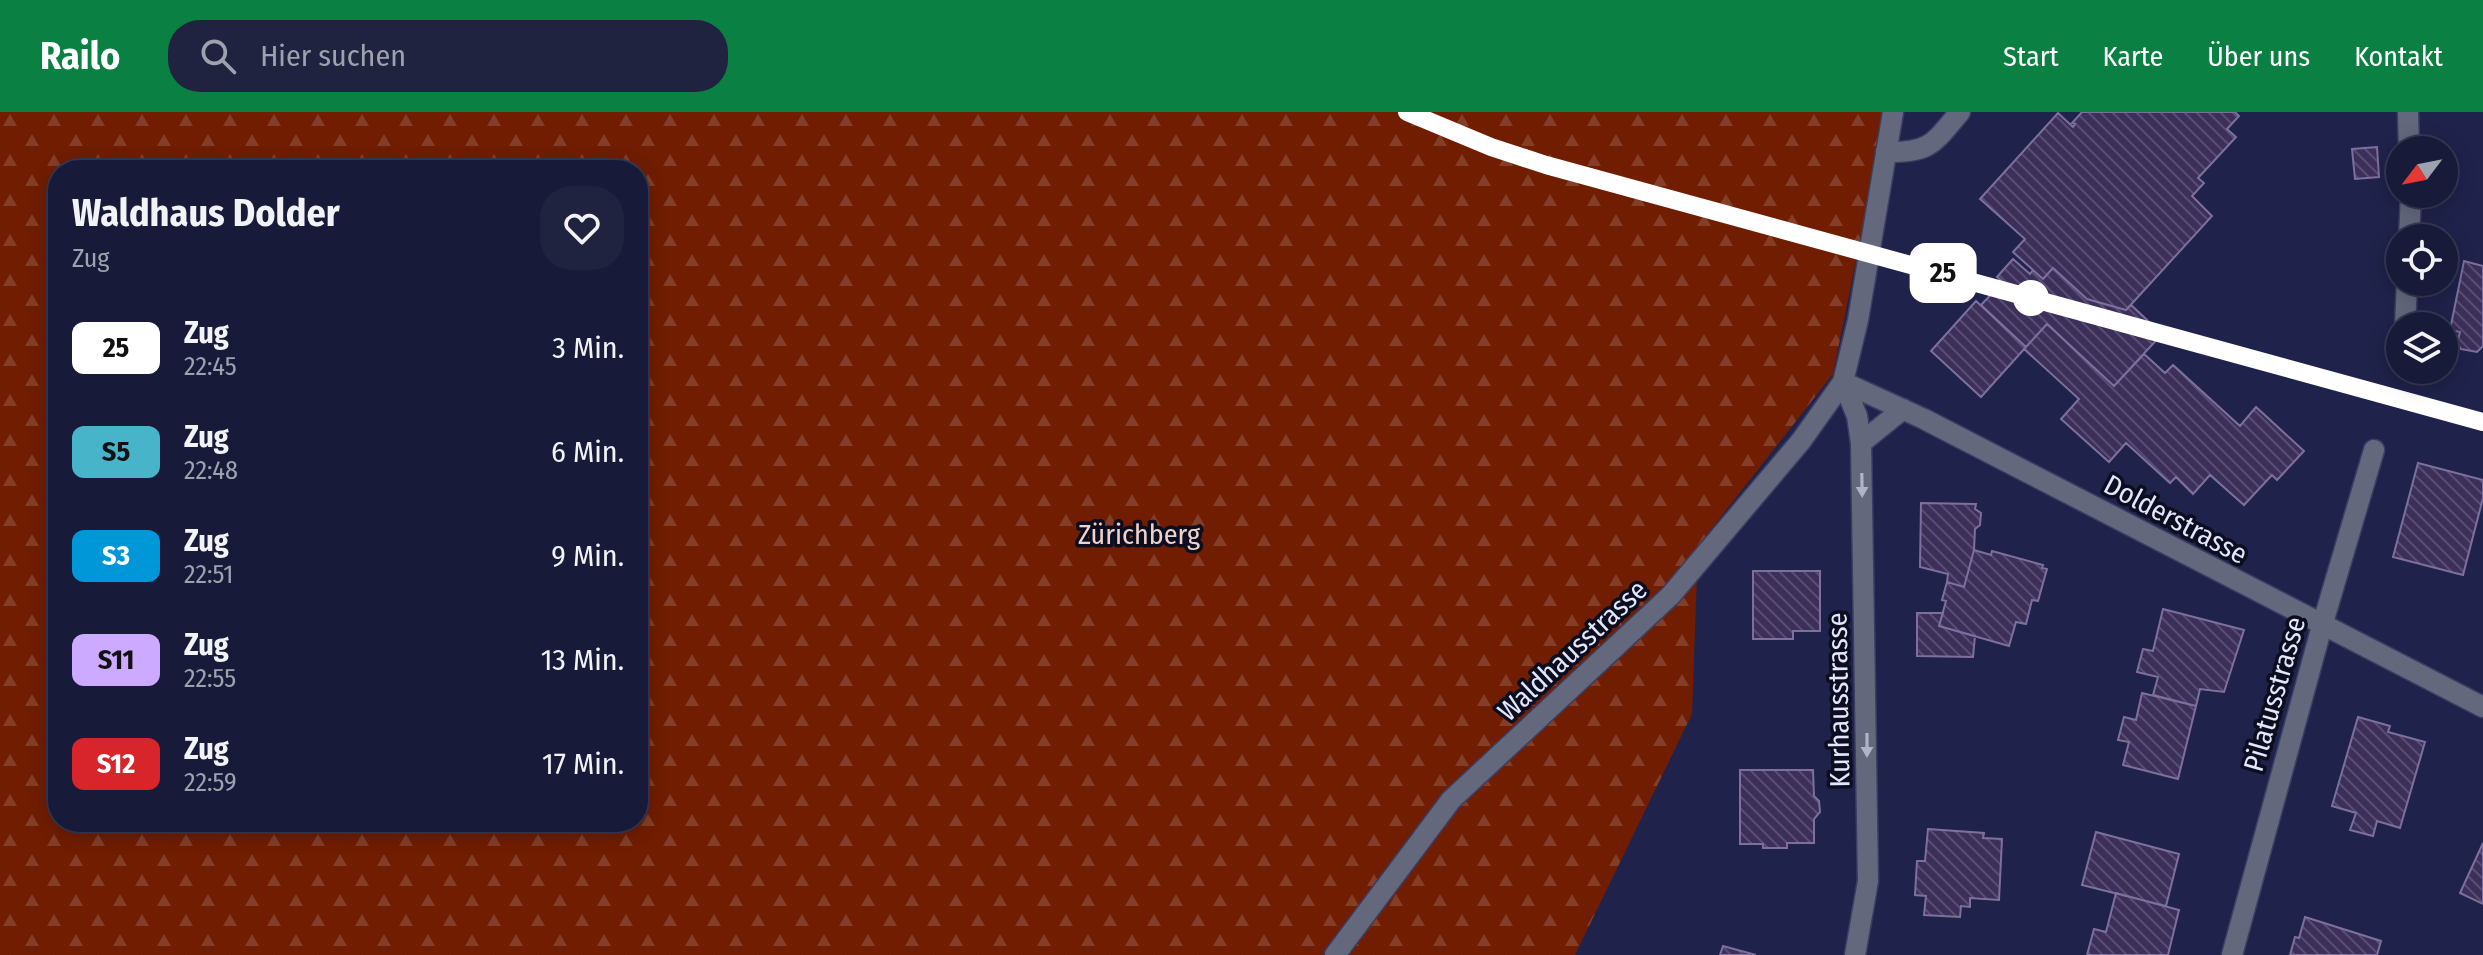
<!DOCTYPE html>
<html lang="de">
<head>
<meta charset="utf-8">
<style>
	body { margin:0; font-family:"Fira Sans Condensed",sans-serif; background:#202340; color:#f1f3f6; height:100vh; display:flex; flex-direction:column; font-size:30px; white-space:nowrap }
	* { box-sizing:border-box; margin:0 }
	p { font-size:26px; color:#9ea1ae }
	.icon { flex:none; width:44px; height:44px; fill:none; stroke:currentColor; stroke-width:2; stroke-linecap:round; stroke-linejoin:round }
	.map { position:relative; flex:1; overflow:hidden }
	.panel { position:absolute; left:48px; top:48px; width:600px; height:672px; display:flex; flex-direction:column; background:#171a38; border-radius:32px; box-shadow:0 4px 20px #0003,0 0 0 2px #363853 }
	.panel>* { flex:none }
	.badge { padding:0 16px; border-radius:12px; font-size:28px; line-height:52px }
	.needle { width:52px; rotate:238deg }
	.controls { position:absolute; left:2386px; top:24px; display:grid; gap:16px }
	.controls a { display:grid; place-items:center; width:72px; height:72px; border-radius:50%; background:#171a38; box-shadow:0 4px 20px #0003,0 0 0 2px #363853; font-size:40px }
	.map>.badge { position:absolute; translate:-50% -50%; box-shadow:0 0 0 4px #fff }
	.round { display:grid; place-items:center; flex:none; width:84px; height:84px; border-radius:32px; background:#202340 }
	.summary { display:flex; align-items:center; justify-content:space-between; height:136px; padding:0 24px }
	h1 { font-size:38px; font-weight:700; line-height:60px }
	ul { padding:0; list-style:none }
	li { display:flex; align-items:center; gap:24px; height:104px; padding:0 24px }
	li div { flex:1 }
	li b { display:block; font-size:30px }
	li em { font-style:normal }
	li .badge { min-width:88px; font-weight:700; text-align:center }
	header { display:flex; align-items:center; gap:48px; box-sizing:border-box; height:112px; padding:0 40px; background:#0b8043; color:#fff }
	header strong { font-size:38px }
	nav { display:flex; gap:44px; margin-inline-start:auto; font-size:28px }
	.search { width:560px; height:72px; background:#202340; display:flex; align-items:center; gap:20px; box-sizing:border-box; padding:0 28px; border-radius:32px; color:#9ea1ae; font-size:30px }
	.map>svg:first-child { display:block }
	.forest { fill:url(#forest-firs); fill-rule:evenodd }
	.building { fill:url(#building-back-hatch); stroke:#7d709f; stroke-width:2 }
	.lines { fill:none; stroke-linecap:round; stroke-linejoin:round }
	.service-casing { stroke:#3a3e63; stroke-width:23 }
	.minor-casing { stroke:#3a3e63; stroke-width:23 }
	.service { stroke:#64687d; stroke-width:20 }
	.minor { stroke:#64687d; stroke-width:20 }
	.rail { stroke:#c7cbe3; stroke-width:6 }
	.oneway { fill:#b0b4ca }
	.line-casing { stroke:#fff; stroke-width:18 }
	.line { stroke:#fff; stroke-width:12 }
	.stop-dot { fill:#fff; stroke:#fff; stroke-width:4 }
	.labels { text-anchor:middle; stroke-width:7; stroke-linejoin:round; paint-order:stroke }
	.street-label { font-size:28px; fill:#e3e7fd; stroke:#0c0e20 }
	.park-label { font-size:28px; fill:#edd3cb; stroke:#0c0e20 }
</style>
</head>
<body>
<header>
<strong>Railo</strong>
<div class="search"><svg class="icon" aria-label="search" viewBox="0 0 24 24"><circle cx="10" cy="10" r="6"/><path d="M15 15l6 6"/></svg>Hier suchen</div>
<nav><a>Start</a><a>Karte</a><a>Über uns</a><a>Kontakt</a></nav>
</header>
<div class="map">
<svg width="2483" height="843" viewBox="0 0 2483 843">
	<defs>
		<pattern id="forest-firs" width="22" height="20" patternUnits="userSpaceOnUse" patternTransform="scale(2)"><rect width="22" height="20" fill="#701d01"/><path d="M5 1l3.5 6h-7zM16 11l3.5 6h-7z" fill="#843e27"/></pattern>
		<pattern id="building-back-hatch" width="6" height="6" patternUnits="userSpaceOnUse" patternTransform="scale(2)"><rect width="6" height="6" fill="#3c2f59"/><path d="M-1 5l2 2M0 0l6 6M5-1l2 2" fill="none" stroke="#584d72"/></pattern>
	</defs>
	<rect width="100%" height="100%" fill="#1f224a"/>
	<path class="forest" d="M0,0h1886l-53,262 -135,172 -6,168 -117,241h-1575zM58,58h580v652h-580z"/>
	<path class="building" d="M2082,0h153l4,4 -12,13 9,8 -38,41 6,5 -12,13 20,20 -86,94 -39,-11 -34,-31 -10,11 -30,-27 12,-13 -45,-40 78,-86 15,14 2,-3 -3,-1z
		M2377,35l2,30 -24,2 -3,-30z
		M2013,147l17,15 3,-4 10,9 10,-11 34,31 39,11 5,-5 31,29 -48,52 -67,-62 -21,23 -45,-42 22,-23 -6,-5z
		M2464,149l19,5v80l-6,6 -16,-3 -4,-6 3,-11 -10,-2z
		M1976,189l50,46 -45,50 -50,-46z
		M2047,212l67,62 30,-32 21,19 8,-8 67,61 16,-19 48,44 -27,29 -5,-5 -28,30 -34,-30 -17,19 -17,-17 -6,6 -44,-40 -17,19 -48,-43 18,-20 -55,-50z
		M2418,351l65,17v18l-20,77 -70,-18z
		M1921,391l55,1 -1,5 6,4 -1,12 -5,4 -1,21 -10,37 -17,-5 1,-8 -28,-7z
		M1974,438l17,5 1,-4 51,14 -1,3 5,1 -9,32 -6,-1 -6,24 -10,-2 -7,24 -70,-20 7,-25 -4,-1 5,-18 17,5z
		M1753,459h67v60h-27v8h-40z
		M2163,497l81,21 -20,62 -24,-3 -4,17 -43,-11 5,-18 -21,-5 6,-23 10,2z
		M1917,501h26l-4,13 36,10 -2,21 -56,-1z
		M2142,581l54,13 -18,73 -55,-14 6,-23 -11,-2 6,-23 12,3z
		M2358,605l32,9 -2,6 37,10 -25,86 -23,-7 -4,15 -23,-6 6,-17 -24,-7z
		M1740,658h73l1,26 5,5 1,11 -6,7v24h-27v5h-24v-4h-23z
		M1928,717l56,4 -1,5 19,1 -3,61 -29,-2v9l-9,-1 -1,11 -36,-2 2,-19 -11,-1 2,-34h8z
		M2096,720l83,22 -13,52 -84,-21z
		M2483,731v61l-23,-11z
		M2116,781l63,17 -11,45h-81l7,-26 12,3z
		M2305,805l76,24 -4,14h-87l5,-18 4,1z
		M1723,834l33,9h-36z"/>
	<g class="lines">
		<g class="service-casing">
			<path id="service" d="M1886,40c44,1 47,-8 74,-40"/>
		</g>
		<g class="minor-casing">
			<path id="minor" d="M2408,0l1,38
				M2409,126l2,-44
				M2405,214l2,-44
				M1843,270l81,37 559,288
				M1861,331l42,-34
				M1335,843l116,-155 220,-205 130,-154 42,-59
				M1855,843l13,-74 -7,-438 -4,-27 -14,-34 15,-62 35,-208
				M2232,843l90,-329 52,-176"/>
		</g>
		<use href="#service" class="service"/>
		<use href="#minor" class="minor"/>
		<path class="rail" d="M1407,0l84,35 55,18 451,123
			M2162,222l321,88"/>
	</g>
	<defs><path id="oneway-solid" d="M-6-.8H1V-3.2L6.5 0L1 3.2V.8H-6Z" transform="scale(2)"/></defs>
	<g class="oneway">
		<use href="#oneway-solid" transform="translate(1862 373) rotate(89)"/>
		<use href="#oneway-solid" transform="translate(1867 633) rotate(90)"/>
	</g>
	<g class="lines">
		<g class="line-casing">
			<path id="line" d="M1407,0l84,35 55,18 937,257"/>
		</g>
		<use href="#line" class="line"/>
	</g>
	<circle class="stop-dot" cx="2031" cy="186" r="16"/>
	<g class="labels">
		<g class="street-label">
			<text transform="translate(2176 407) rotate(28)" y="10">Dolderstrasse</text>
			<text transform="translate(1572 538) rotate(-43)" y="10">Waldhausstrasse</text>
			<text transform="translate(2274 582) rotate(-74)" y="10">Pilatusstrasse</text>
			<text transform="translate(1838 588) rotate(-91)" y="10">Kurhausstrasse</text>
		</g>
		<g class="park-label">
			<text x="1139" y="432">Zürichberg</text>
		</g>
	</g>
</svg>
<div class="controls">
<a><svg class="needle" viewBox="-14 -14 28 28"><path d="M0-13l5 13h-10z" fill="#e53935"/><path d="M0 13l5-13h-10z" fill="#9ea1ae"/></svg></a>
<a><svg class="icon" aria-label="locate" viewBox="0 0 24 24"><circle cx="12" cy="12" r="6"/><path d="M12 2v4M12 18v4M2 12h4M18 12h4"/></svg></a>
<a><svg class="icon" aria-label="layers" viewBox="0 0 24 24"><path d="M12 4l9 5-9 5-9-5zM3 14l9 5 9-5"/></svg></a>
</div>
<b class="badge" style="left:1943px;top:161px;background:#fff;color:#111">25</b>
<section class="panel">
<div class="summary"><div><h1>Waldhaus Dolder</h1><p>Zug</p></div><a class="round"><svg class="icon" aria-label="heart" viewBox="0 0 24 24"><path d="M12 20l-8-8c-3-5 5-10 8-4 3-6 11-1 8 4z"/></svg></a></div>
<ul>
<li><span class="badge" style="background:#fff;color:#111">25</span><div><b>Zug</b><p>22:45</p></div><em>3 Min.</em></li>
<li><span class="badge" style="background:#48b4ca;color:#111">S5</span><div><b>Zug</b><p>22:48</p></div><em>6 Min.</em></li>
<li><span class="badge" style="background:#0097d8;color:#fff">S3</span><div><b>Zug</b><p>22:51</p></div><em>9 Min.</em></li>
<li><span class="badge" style="background:#caf;color:#111">S11</span><div><b>Zug</b><p>22:55</p></div><em>13 Min.</em></li>
<li><span class="badge" style="background:#d8242b;color:#fff">S12</span><div><b>Zug</b><p>22:59</p></div><em>17 Min.</em></li>
</ul>
</section>
</div>
</body>
</html>
